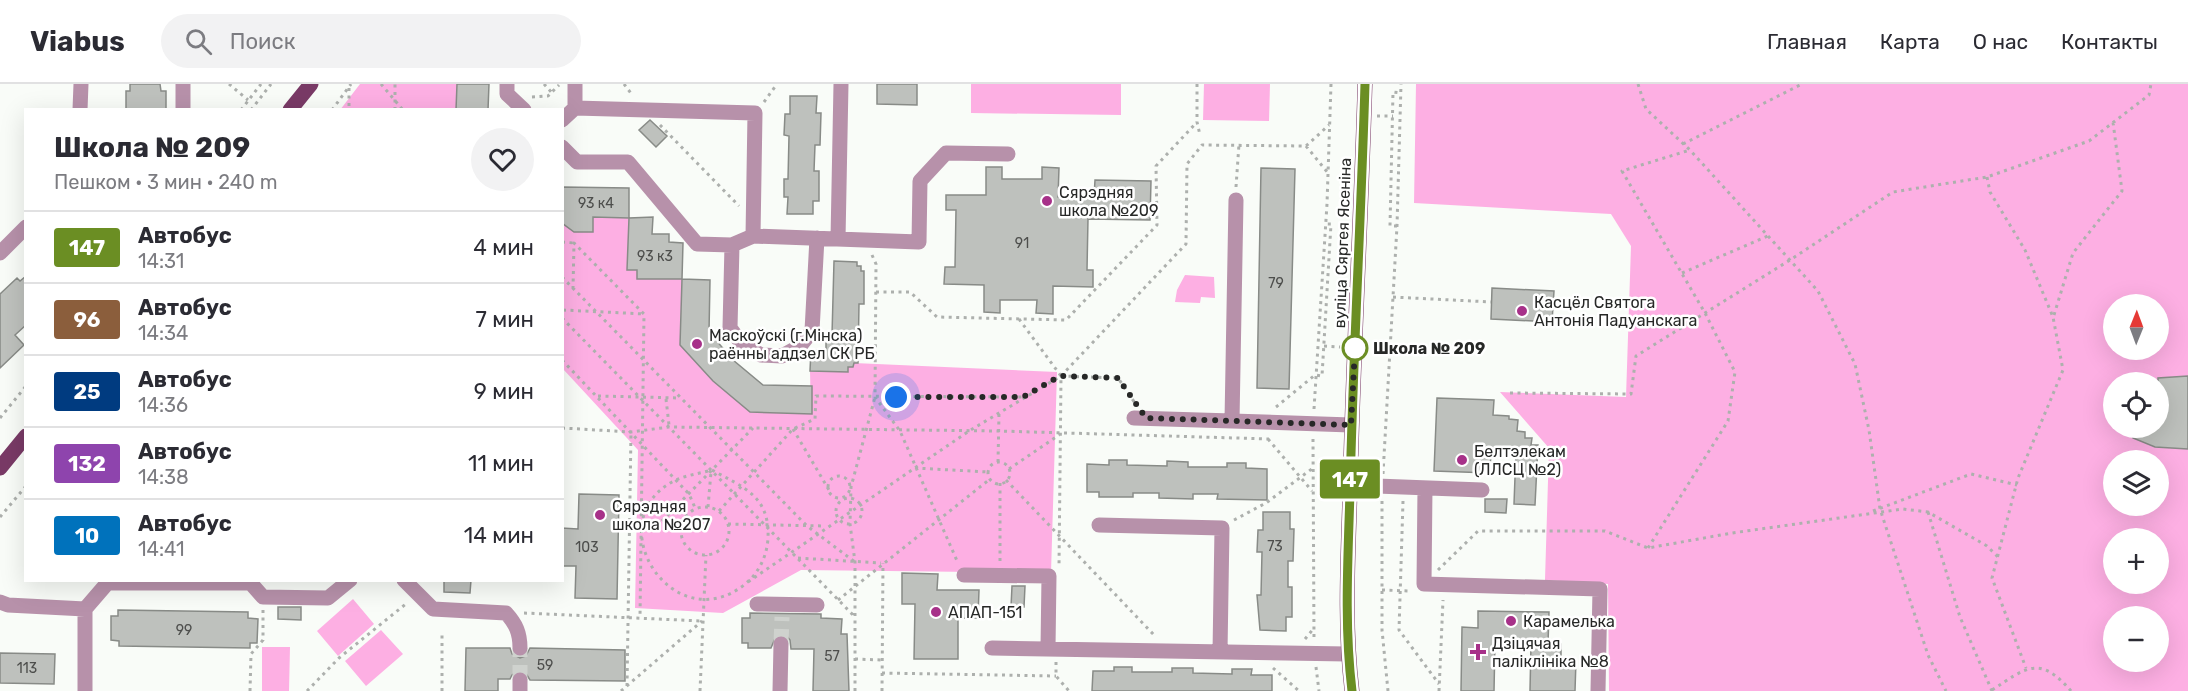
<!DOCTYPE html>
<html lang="ru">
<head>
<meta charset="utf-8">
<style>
	body { margin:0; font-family:Rubik,sans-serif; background:#f2f2f3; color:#2b2b33; height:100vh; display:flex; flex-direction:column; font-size:22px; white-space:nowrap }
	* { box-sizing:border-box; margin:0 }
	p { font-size:20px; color:#7c7c81 }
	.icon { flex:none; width:33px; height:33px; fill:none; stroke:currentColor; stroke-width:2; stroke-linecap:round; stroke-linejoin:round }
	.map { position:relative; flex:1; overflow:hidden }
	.side { position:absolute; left:24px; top:24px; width:540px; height:474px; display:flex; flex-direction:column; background:#fff; border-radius:0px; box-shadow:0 6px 24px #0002 }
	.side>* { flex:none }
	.badge { padding:0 12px; border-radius:4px; font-size:21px; line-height:39px }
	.needle { width:39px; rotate:1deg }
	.tools { position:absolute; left:2103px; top:210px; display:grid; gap:12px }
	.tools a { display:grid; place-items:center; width:66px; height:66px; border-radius:50%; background:#fff; box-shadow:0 6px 24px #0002; font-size:30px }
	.you { position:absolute; width:30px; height:30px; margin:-15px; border:4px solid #fff; border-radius:50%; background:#1a73e8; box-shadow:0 0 0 9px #1a73e833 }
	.map>.badge { position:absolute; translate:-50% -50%; box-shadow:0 0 0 3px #fff }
	.round { display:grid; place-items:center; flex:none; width:63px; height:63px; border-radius:32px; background:#f2f2f3 }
	.head { display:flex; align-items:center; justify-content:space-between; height:102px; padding:0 30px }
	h1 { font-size:28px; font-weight:700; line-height:45px }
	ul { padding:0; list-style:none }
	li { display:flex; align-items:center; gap:18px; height:72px; padding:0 30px; border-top:2px solid #e1e1e2 }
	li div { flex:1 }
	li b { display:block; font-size:22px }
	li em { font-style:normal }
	li .badge { min-width:66px; font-weight:700; text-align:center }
	header { display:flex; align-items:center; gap:36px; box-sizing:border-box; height:84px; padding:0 30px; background:#fff; border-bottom:2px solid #e1e1e2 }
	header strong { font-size:28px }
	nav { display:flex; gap:33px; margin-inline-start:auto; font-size:21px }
	.search { width:420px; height:54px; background:#f2f2f3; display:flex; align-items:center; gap:15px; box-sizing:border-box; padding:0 21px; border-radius:33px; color:#7c7c81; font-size:22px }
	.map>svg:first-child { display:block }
	.green { fill:#fdafe3; fill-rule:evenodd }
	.building { fill:#bec1bd; stroke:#888b87; stroke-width:1.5 }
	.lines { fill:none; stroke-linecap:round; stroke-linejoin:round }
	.minor-tunnel { stroke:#cfd2ce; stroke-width:15; stroke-dasharray:15 8; stroke-linecap:butt }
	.path { stroke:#adb0ad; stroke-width:3; stroke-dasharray:3 4.5; stroke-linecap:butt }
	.minor { stroke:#b791aa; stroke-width:15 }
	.major { stroke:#793a66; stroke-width:15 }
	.line-casing { stroke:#fff; stroke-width:14 }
	.line { stroke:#6b8e23; stroke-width:9 }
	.walk { stroke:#272827; stroke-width:6; stroke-dasharray:0 10.8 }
	.poi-dot { fill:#a73189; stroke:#fff; stroke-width:2 }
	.stop-dot { fill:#fff; stroke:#6b8e23; stroke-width:3 }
	.labels { text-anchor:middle; stroke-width:5; stroke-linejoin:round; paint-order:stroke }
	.number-label { font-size:14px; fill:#4d4e4c }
	.poi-label { font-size:16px; fill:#272827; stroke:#fff; text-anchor:start }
	.street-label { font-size:16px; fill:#272827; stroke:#fff }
	.stop-label { font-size:16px; font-weight:bold; fill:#272827; stroke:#fff; text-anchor:start }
</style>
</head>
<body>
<header>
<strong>Viabus</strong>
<div class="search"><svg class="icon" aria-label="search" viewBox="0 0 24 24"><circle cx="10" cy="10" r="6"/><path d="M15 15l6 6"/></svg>Поиск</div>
<nav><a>Главная</a><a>Карта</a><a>О нас</a><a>Контакты</a></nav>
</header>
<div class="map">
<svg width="2188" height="607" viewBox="0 0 2188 607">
	<rect width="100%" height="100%" fill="#f9fcf8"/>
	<path class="green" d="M360,0h97l-1,25 -116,1z
		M971,0h150v31l-150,-2z
		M1204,0h66l-1,37 -66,-1z
		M1416,0h772v607h-579l-1,-107 -63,-4 4,-132 -49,-56 126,5 5,-151 -20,-32 -197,-11zM2114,220h44v46h-44zM2114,298h44v46h-44zM2114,376h44v46h-44zM2114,454h44v46h-44zM2114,532h44v46h-44z
		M593,133l36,1 -2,52h10l1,8 44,1 -2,66 33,36 37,31 61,2 -1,-43 38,1v-5h5l1,-4 203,9 -6,201 -250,-3 -78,43 -88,-5 3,-158 -75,-81v-146l30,9z
		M1185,191l29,2 1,21 -14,-1 -1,6 -25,-1 2,-12z
		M353,515l21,25 -36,32 -21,-25z
		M381,546l22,24 -37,32 -21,-25z
		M262,563h28l-1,44h-27z"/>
	<path class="building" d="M130,0h30l1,7h5v19h-40v-19h4z
		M457,0h32l-1,26h-32z
		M877,0h40v21l-40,-1z
		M790,12h27l-1,17h5l-1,32h-5l-1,26h5v30h-6v13h-26l1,-17h-4v-18h4l1,-43 -5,-1 1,-21h5z
		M650,36l17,16 -11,11 -17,-17z
		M986,83h16v12h40v-12l17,1 -1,29h36l1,-17 56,1 -1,39 -62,-1 -1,51h6v17l-40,-1v28l-17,-1 1,-13h-37v13l-16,-1v-27l-40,-1 1,-17h10l1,-57h-10v-15h40z
		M1261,84l34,1 -6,220 -32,-1z
		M562,103l67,1v30l-36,-1v15h-19l-12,-9z
		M653,133l-1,17h17v8l14,1 -1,36h-45v-9h-10l2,-52z
		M834,177l23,1v4h4v5h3v33h-5l-1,59h-4l-1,4h-5v5l-38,-1 1,-21h15v-16l6,1z
		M26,192v49l-11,10 9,10 -24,23v-74l17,-16 3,3z
		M682,195l28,1 -1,52 24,28 30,25 49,1v28l-62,-2 -37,-31 -33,-36z
		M1492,204l62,3 -2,31 -61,-3z
		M2188,292v73l-33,-2 -22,-9 -1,-10h26v-50z
		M1437,314l57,2 -1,15 16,1v3l9,1 -1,11 8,1v6h7l-1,7h7l-3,60 -21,-1 2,-54 -25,-2 -1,25 -56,-2z
		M1109,376h18v5l40,1v-5l21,1v5h39v-4h19v5l21,1v31l-50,-1 1,-5h-25v5l-34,-1v-5h-26v4h-34v-5h-12v-28l22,1z
		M579,410l40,1 -2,104 -42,-1 1,-32h-14v-38l16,1z
		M1485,415h22l-1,14 -21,-1z
		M1263,428h27v17h4l-1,32h-5v26h4v30h-6v14l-26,-1 -3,-35h4l1,-43h-5l1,-22h5z
		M902,489l36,1 -1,16h42l-1,28h-20v41h-44l1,-55h-13z
		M444,496h27l-1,13 -26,-1z
		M1012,502h13l-1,21h-13z
		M278,523h23v13l-23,-1z
		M118,526l130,2v6l10,1 -1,24h-7v5l-131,-2v-5l-8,-1v-24h7z
		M1478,527l71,1 -1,32h13v16h15l-1,31h-45l1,-47 -36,-2 -1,49h-33l1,-64 16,1z
		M750,529l71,1v4l21,1 -1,15h6l2,57h-36l1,-42h-23l-1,-9 -4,-5 -10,1 -5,12h-23v-5h-6v-25h8z
		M466,564h44l2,6 8,4 6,-2 4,-8 95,2v31l-95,-1 -5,-8 -6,-2 -7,5 -2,4h-12v12h-33z
		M0,569l55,1 -1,30 -54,-1z
		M1114,583h18v5h40v-4h21v5l39,1v-5h20l-1,6h21v16h-180l1,-20h21z"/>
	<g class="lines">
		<path class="minor-tunnel" d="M781,560l1,-27
			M520,596v-32"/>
		<path class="path" d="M229,0l19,16
			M381,0l22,26
			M544,0l8,9
			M624,0l9,12
			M1197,0v38l3,13
			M1638,0l8,25 44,41 128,141 37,73 14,66 11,79 48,146 18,36
			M349,4v22
			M532,13l16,-1 11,-11
			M764,18l13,-18
			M241,26l20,-26
			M251,26l20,-26
			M332,26l19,-26
			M395,26v-26
			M1377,32h16
			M660,41l79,81
			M1683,60l119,-60
			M1306,62l22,27
			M1987,93l3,15 35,58 28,67 10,53 -45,108 -26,100 34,90
			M1236,103l3,-43
			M1397,142h-7l3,-134 8,1
			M562,158l12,1
			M872,171l4,9 -1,133 25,34 58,132
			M1682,189l86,-37
			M562,193l245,249 48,36
			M573,205l1,-46 70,71 -4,303
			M876,208h34l27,25 129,3 91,-95 -1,-59 41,-44
			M1393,213l98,5
			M563,226l81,4
			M2054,231l19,-62 49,-62 -9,-69
			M562,234l293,299
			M1019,235l42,57 -2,190
			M1324,262l16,1
			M562,276l127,134 7,16
			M1061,292l57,2 17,25
			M1510,309l121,1 5,-38 154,-96 103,-68 94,-15 102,-36 60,-46 2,-11
			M598,312l82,2
			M666,315l3,26
			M1276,323l39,-32 7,1 9,-152h-6
			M1314,325l13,-205 4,-120
			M0,334l26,-32
			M562,344l69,4 38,-5 330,4 270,8
			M793,345l36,61
			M1268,355l44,52
			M1313,355l1,201
			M998,378l1,-49
			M988 389a11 11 0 1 1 22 0a11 11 0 1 1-22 0Z
			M915,384l73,4
			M1009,385l50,-34
			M712,386c30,17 58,25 56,68 -1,19 -10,36 -24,47 -71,55 -146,-62 -72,-103 13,-7 26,-8 40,-12z
			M1383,390l14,-248 4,-142
			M828 403a11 11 0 1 1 22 0a11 11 0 1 1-22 0Z
			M1006,396l149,156
			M1000,399v79
			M836 427a13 13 0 1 1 26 0a13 13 0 1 1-26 0Z
			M1382,417v129l6,61
			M1403,417l-4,129 40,54
			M708,423l3,-35
			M681 447a24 24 0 1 1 48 0a24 24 0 1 1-48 0Z
			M719,427l74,-82 22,-10 1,-23 207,1
			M1873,427l98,-37 46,11
			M1928,428l32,105 32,74
			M0,433l26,-31
			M1234,436l32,-17 47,-35
			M662,437l91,-93
			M643,438l40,1
			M728,440l97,2
			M1648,464l80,-127 7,-49 -30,-59 -83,-142 68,-21
			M798,474l83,5
			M1438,486l40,-39h127l43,17 84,-15 171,-24 25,3 59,34 11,11
			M748,498l221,-151 92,-55 125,-132 1,-80 15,-19 104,1 23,-21
			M1382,506l28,1
			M838,516l152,-121
			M524,529l178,8
			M1305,555l9,-11
			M855,575l27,1
			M1056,578v14l13,15
			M1316,583l3,24
			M1273,584l26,23
			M882,589l174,3
			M627,602l4,-254
			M1992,606c34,-22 47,-36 79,1
			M250,607l1,-37 12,-14v-30
			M307,607l32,-33 68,-55
			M442,607v-59
			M621,607l81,-70
			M700,607l6,-136
			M855,607v-129l-5,-38 1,-37 24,-90
			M882,607l1,-128
			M1439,607l4,-91"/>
		<path class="minor" d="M183,0v26
			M507,0v10l17,16
			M575,0v24l180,5 -2,123
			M80,26l1,-26
			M562,36l13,-12
			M562,63l15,15h51l69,82 35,1 21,-9 166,6 1,-61 26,-28 62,1
			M1236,116l-4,221 119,4
			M838,155l3,-155
			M732,161l-2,83 12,16 19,11 21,1 18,-10 12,-15 5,-93
			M0,169l26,-26
			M1134,334l98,3
			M1350,401l132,5
			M1425,404l-1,96 176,5 -2,102
			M1099,441l123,3 -2,124
			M964,491l85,1 -1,72
			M248,496l15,17 65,1 22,-18
			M404,496l29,29 73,4c10,11 14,20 14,35
			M110,499h138
			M0,518l8,3 77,4
			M757,520l60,1
			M992,564l355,6
			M85,607v-82l25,-29
			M520,607v-11
			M780,607l1,-47"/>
		<path class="major" d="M290,26l21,-26
			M0,384l26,-32
			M1352,607c-8,-66 -4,-133 -2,-199 3,-136 11,-272 15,-408"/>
	</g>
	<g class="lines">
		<g class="line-casing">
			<path id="line" d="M1352,607c-8,-66 -4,-133 -2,-199 3,-136 11,-272 15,-408"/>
		</g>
		<use href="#line" class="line"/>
		<path class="walk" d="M896,313h127l37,-21 58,2 28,40 205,7 4,-77"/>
	</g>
	<g class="poi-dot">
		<circle cx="1047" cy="117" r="6"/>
		<circle cx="1522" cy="227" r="6"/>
		<circle cx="697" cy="260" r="6"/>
		<circle cx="1462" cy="376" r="6"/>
		<circle cx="600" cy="431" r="6"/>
		<circle cx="936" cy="528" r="6"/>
		<circle cx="1511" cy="537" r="6"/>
		<path d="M1475 559h6v6h6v6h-6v6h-6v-6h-6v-6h6z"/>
	</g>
	<circle class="stop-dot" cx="1355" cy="264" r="12"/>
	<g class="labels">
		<g class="number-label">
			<text x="596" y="124">93 к4</text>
			<text x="1022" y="164">91</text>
			<text x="655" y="177">93 к3</text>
			<text x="1276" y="204">79</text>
			<text x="1275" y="467">73</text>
			<text x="587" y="468">103</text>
			<text x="184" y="551">99</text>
			<text x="832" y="577">57</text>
			<text x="545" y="586">59</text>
			<text x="27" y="589">113</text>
		</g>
		<g class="poi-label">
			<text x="1059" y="114">Сярэдняя<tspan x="1059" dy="18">школа №209</tspan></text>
			<text x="1534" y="224">Касцёл Святога<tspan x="1534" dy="18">Антонія Падуанскага</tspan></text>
			<text x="709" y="257">Маскоўскі (г.Мінска)<tspan x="709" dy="18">раённы аддзел СК РБ</tspan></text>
			<text x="1474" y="373">Белтэлекам<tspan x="1474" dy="18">(ЛЛСЦ №2)</tspan></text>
			<text x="612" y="428">Сярэдняя<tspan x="612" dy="18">школа №207</tspan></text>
			<text x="948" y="534">АПАП-151</text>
			<text x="1523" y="543">Карамелька</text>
			<text x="1492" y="565">Дзіцячая<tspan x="1492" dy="18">паліклініка №8</tspan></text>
		</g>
		<g class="street-label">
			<text transform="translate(1342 159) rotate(-88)" y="6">вуліца Сяргея Ясеніна</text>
		</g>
		<g class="stop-label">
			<text x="1373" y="270">Школа № 209</text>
		</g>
	</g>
</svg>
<div class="tools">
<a><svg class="needle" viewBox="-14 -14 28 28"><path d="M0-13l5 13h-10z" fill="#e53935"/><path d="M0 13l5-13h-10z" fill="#7c7c81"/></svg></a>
<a><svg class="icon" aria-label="locate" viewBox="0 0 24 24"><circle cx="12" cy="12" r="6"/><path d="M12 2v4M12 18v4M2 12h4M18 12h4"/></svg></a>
<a><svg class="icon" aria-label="layers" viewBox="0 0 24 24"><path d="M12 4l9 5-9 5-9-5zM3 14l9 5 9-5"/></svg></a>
<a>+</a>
<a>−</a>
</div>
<div class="you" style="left:896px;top:313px"></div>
<b class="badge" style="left:1350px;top:395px;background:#6b8e23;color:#fff">147</b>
<section class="side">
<div class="head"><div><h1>Школа № 209</h1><p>Пешком · 3 мин · 240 m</p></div><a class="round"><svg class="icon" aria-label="heart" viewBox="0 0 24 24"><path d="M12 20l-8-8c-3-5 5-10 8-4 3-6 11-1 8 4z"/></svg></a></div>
<ul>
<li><span class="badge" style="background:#6b8e23;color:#fff">147</span><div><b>Автобус</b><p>14:31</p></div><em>4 мин</em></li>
<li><span class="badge" style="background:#8b5e3c;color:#fff">96</span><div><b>Автобус</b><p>14:34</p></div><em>7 мин</em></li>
<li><span class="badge" style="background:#003b80;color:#fff">25</span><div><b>Автобус</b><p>14:36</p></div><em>9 мин</em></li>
<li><span class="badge" style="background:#8e44ad;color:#fff">132</span><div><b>Автобус</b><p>14:38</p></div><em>11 мин</em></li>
<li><span class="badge" style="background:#0072bc;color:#fff">10</span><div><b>Автобус</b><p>14:41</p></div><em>14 мин</em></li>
</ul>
</section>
</div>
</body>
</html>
